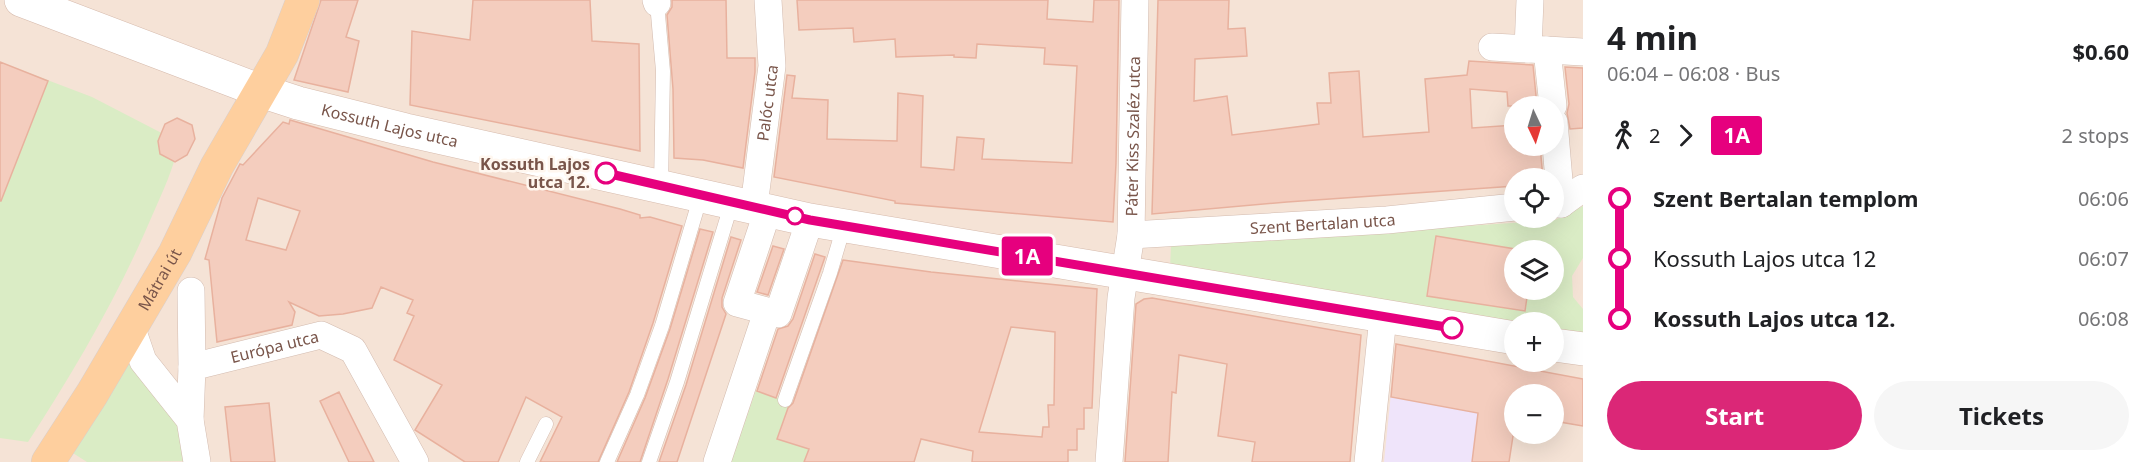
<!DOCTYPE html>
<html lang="en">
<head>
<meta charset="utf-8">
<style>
	body { margin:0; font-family:"Noto Sans",sans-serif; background:#f6f6f6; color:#202124; height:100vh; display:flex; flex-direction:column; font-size:22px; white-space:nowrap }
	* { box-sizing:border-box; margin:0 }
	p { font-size:20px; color:#757577 }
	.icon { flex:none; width:33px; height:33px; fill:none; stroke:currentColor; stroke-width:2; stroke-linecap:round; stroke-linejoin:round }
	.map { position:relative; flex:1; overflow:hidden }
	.side { display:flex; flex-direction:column; background:#fff; width:570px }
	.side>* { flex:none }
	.badge { padding:0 12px; border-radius:4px; font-size:21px; line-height:39px }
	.needle { width:39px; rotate:176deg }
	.tools { position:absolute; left:1504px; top:96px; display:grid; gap:12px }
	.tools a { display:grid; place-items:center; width:60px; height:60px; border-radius:50%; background:#fff; box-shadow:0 6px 24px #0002; font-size:30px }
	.map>.badge { position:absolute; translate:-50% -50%; box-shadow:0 0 0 3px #fff }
	.legs { display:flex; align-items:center; gap:9px; height:66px; padding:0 24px; font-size:20px }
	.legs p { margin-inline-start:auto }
	.summary { display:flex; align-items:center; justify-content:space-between; height:102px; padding:0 24px }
	h1 { font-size:33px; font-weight:700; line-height:45px }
	.button { display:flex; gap:12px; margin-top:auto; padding:12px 24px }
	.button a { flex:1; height:69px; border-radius:36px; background:#db2777; color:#fff; font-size:24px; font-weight:700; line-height:69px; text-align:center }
	.button a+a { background:#f6f6f6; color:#202124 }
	ul { padding:0 24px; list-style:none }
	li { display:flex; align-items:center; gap:21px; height:60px; font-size:22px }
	li i { display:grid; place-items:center; width:9px; height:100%; margin:0 8px; background:currentColor }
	li i::after { content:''; width:15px; height:15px; margin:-8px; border:4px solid; border-radius:50%; background:#fff }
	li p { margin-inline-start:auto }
	li:first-child i { background:linear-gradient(#0000 50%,currentColor 0) }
	li:last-child i { background:linear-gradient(currentColor 50%,#0000 0) }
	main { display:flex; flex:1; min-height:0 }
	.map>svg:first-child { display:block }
	.residential { fill:#f5e3d6; fill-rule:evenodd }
	.education { fill:#efe4fa }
	.green { fill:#daecc5; fill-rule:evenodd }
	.building { fill:#f4cdbe; stroke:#e8b19e; stroke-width:1.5; fill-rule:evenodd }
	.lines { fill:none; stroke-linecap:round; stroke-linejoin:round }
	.lane-casing { stroke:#d3bbaf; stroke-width:15 }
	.street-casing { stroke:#d3bbaf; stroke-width:28 }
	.secondary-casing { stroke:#d6baac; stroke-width:34 }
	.primary-casing { stroke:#d9cfcc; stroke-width:34 }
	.lane { stroke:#fff; stroke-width:14 }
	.street { stroke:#fff; stroke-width:27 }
	.secondary { stroke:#fff; stroke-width:33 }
	.primary { stroke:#fecf9e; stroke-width:33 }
	.line-1-casing { stroke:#fff; stroke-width:14 }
	.line-1 { stroke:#e6007e; stroke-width:9 }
	.stop-1-dot { fill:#fff; stroke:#e6007e; stroke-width:3 }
	.labels { text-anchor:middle; stroke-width:5; stroke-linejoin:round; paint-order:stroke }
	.street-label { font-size:16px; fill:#79554a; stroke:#fff7ef }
	.stop-label { font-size:16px; font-weight:bold; fill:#79554a; stroke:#fff7ef; text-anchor:end }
</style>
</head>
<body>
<main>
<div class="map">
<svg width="1583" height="462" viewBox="0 0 1583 462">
	<rect width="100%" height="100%" fill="#fdf2e8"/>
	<path class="residential" d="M0,0h1583v462h-1583zM1515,106h39v40h-39zM1515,178h39v40h-39zM1515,250h39v40h-39zM1515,322h39v40h-39zM1515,394h39v40h-39z"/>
	<path class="education" d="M1396,344l127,24 -4,26h-4v29l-6,39h-125z"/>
	<path class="green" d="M0,62l92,35 87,45c-5,26 -16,49 -27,74 -33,78 -77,154 -124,226l-28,-4z
		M1583,206v52l-11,18 1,21 10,12v27l-29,-3v-11h-39l-345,-54 1,-22 384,-26zM1515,250h39v40h-39z
		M122,356l58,68 6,37 -99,1 -22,-14z
		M756,390l34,12 -13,36 32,11 -5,13h-73z"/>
	<path class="building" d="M321,0h37l-12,37 13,4 -11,51 -54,-12z
		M473,0h117l2,41 47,3 1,107 -230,-46 2,-74 58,9z
		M672,0h54l1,58h28v14l-12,96 -40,-8 -29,-2 -1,-69 -6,-74 5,-8z
		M797,0h251l-1,19 46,3 1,-22h25l-3,163 -3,59 -218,-19v-2l-121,-24 13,-102 8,1 -3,22 36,2 -1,39 70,2 1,-48 25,3 -2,71 33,3 3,-33 27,2 -2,20 90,4 5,-97 -33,-2 1,-16 -68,-4 -1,14 -22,-1v-2l-58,2 -1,-18 -41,3 -1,-14 -54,2z
		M1158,0h71l-1,29 17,-1 2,28 -52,3 -1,42 33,-5 5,39 87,-11 -2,-21h14l-2,-30 30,-2 4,66 66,-5 -4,-53 42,-4 2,-14 64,4 4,41h-29l-1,-14 -37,-3 2,39 43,-3v21h25l3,32h-28v8l-228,16 -135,12z
		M0,62l48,19 -47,120h-1z
		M1565,67l18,1v60l-13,1 -3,-16 2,-9z
		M177,118l15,7 3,14 -8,16 -12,7 -15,-8 -2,-13 7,-17z
		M290,120l143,42 187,47 20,6v3l10,-1 32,9 -29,97 -24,69 -31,70h-58l22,-45 -36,-20 -28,65h-33l-50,-32 27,-45 -48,-25 20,-44 -7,-3 6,-13 -32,-13 -9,21 -29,6 -24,2 -30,-14 6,10 -3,13 -75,17 -8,-82 -4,-1 17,-61 18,-34 3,1 40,-43 6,2zM258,198l42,13 -14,39 -40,-10z
		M700,229l13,3 -45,147 -28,83h-23l28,-64 25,-69z
		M1436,236l79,13v41h13l-3,21 -98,-15z
		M731,237l10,3 -19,58v9l4,7 -49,148h-18l27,-77z
		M773,246l11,3 -16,46 -11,-3z
		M815,254l10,3 -49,141 -19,-7 21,-62 10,-3 5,-7z
		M843,260l88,12 166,17 -5,119h-8v21h-7v21h-9v12h-96l1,-11 -52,-12 -7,23h-110l5,-13 -32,-10 11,-31 5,-5zM1011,327l44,5 -1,73h-6l1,22h-6l-1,10 -63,-5z
		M1152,298l209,37 -11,127h-98l3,-20 -37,-6 9,-72 -48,-9 -3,38 -4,-1 -4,70h-43l11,-158 8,-5z
		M1396,344l187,35v47l-29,-5v-27h-39v29l-6,39h-37l6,-49 -87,-16z
		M339,392l35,70h-25l-29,-61z
		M269,403l6,59h-44l-6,-55z"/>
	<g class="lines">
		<g class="lane-casing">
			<path id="lane" d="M657,3l6,68 -2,115
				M785,400l45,-127 14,-47
				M527,462l19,-38
				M607,462l30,-67 25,-69 39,-131
				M649,462l28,-80 55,-180"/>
		</g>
		<g class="street-casing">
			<g id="street">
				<path d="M656,0l1,3"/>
				<path d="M1492,47l91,5"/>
				<path d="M1528,49l2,-49"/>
				<path d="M1547,50l6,56"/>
				<path d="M1554,122l7,82"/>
				<path d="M1554,204h7l22,-16"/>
				<path id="s1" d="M754,206l18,-140 -4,-66"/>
				<path d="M768,210l-31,93 41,11 32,-94"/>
				<path id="s2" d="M1131,235l256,-15 128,-13"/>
				<path d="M191,291l1,76"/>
				<path d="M131,326l12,35 47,59 7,42"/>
				<path id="s3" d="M190,420l2,-53 129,-32 32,15 62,112"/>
				<path d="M717,462l50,-150"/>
				<path id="s4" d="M1109,462l12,-164 10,-63 4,-235"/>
				<path d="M1368,462l15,-145"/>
			</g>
		</g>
		<g class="secondary-casing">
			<g id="secondary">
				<path id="s5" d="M21,0l240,91 37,12 108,27 404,90 705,118"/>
				<path d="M1554,345l29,4"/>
			</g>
		</g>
		<g class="primary-casing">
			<g id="primary">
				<path id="s6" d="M48,462l44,-68 83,-141 42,-87 65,-112 21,-54"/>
			</g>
		</g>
		<use href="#lane" class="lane"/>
		<use href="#street" class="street"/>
		<use href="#secondary" class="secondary"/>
		<use href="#primary" class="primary"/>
	</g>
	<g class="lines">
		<g class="line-1-casing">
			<path id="line-1" d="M606,173l204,47 642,108"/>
		</g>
		<use href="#line-1" class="line-1"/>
	</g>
	<g class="stop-1-dot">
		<circle cx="606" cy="173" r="10"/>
		<circle cx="795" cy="216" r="8"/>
		<circle cx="1452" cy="328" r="10"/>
	</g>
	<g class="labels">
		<g class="street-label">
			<text dy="6" stroke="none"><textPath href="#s1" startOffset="104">Palóc utca</textPath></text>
			<text dy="6" stroke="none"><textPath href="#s5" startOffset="390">Kossuth Lajos utca</textPath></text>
			<text dy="6" stroke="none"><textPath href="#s4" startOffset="327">Páter Kiss Szaléz utca</textPath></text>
			<text dy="6" stroke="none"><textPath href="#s2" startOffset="192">Szent Bertalan utca</textPath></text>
			<text dy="6" stroke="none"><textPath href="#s6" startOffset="214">Mátrai út</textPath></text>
			<text dy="6" stroke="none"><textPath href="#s3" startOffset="138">Európa utca</textPath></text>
		</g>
		<g class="stop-label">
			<text x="590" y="170">Kossuth Lajos<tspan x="590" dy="18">utca 12.</tspan></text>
		</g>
	</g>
</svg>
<div class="tools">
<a><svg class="needle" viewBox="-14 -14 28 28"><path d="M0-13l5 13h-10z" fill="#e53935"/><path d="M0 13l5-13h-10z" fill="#757577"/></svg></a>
<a><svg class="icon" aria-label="locate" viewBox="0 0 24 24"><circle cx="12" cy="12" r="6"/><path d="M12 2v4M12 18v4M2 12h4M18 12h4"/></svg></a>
<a><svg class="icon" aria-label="layers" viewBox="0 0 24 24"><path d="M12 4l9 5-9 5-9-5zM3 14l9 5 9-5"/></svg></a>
<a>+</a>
<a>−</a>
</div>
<b class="badge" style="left:1027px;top:256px;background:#e6007e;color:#fff">1A</b>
</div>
<section class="side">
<div class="summary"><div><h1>4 min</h1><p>06:04 – 06:08 · Bus</p></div><b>$0.60</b></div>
<div class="legs"><svg class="icon" aria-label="walk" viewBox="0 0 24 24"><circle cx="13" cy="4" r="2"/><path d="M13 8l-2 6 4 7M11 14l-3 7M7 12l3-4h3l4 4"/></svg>2<svg class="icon" aria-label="forward" viewBox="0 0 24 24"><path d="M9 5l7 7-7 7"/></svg><b class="badge" style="background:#e6007e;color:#fff">1A</b><p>2 stops</p></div>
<ul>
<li><i style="color:#e6007e"></i><b>Szent Bertalan templom</b><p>06:06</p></li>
<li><i style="color:#e6007e"></i><span>Kossuth Lajos utca 12</span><p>06:07</p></li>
<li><i style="color:#e6007e"></i><b>Kossuth Lajos utca 12.</b><p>06:08</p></li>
</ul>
<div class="button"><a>Start</a><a>Tickets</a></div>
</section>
</main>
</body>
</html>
